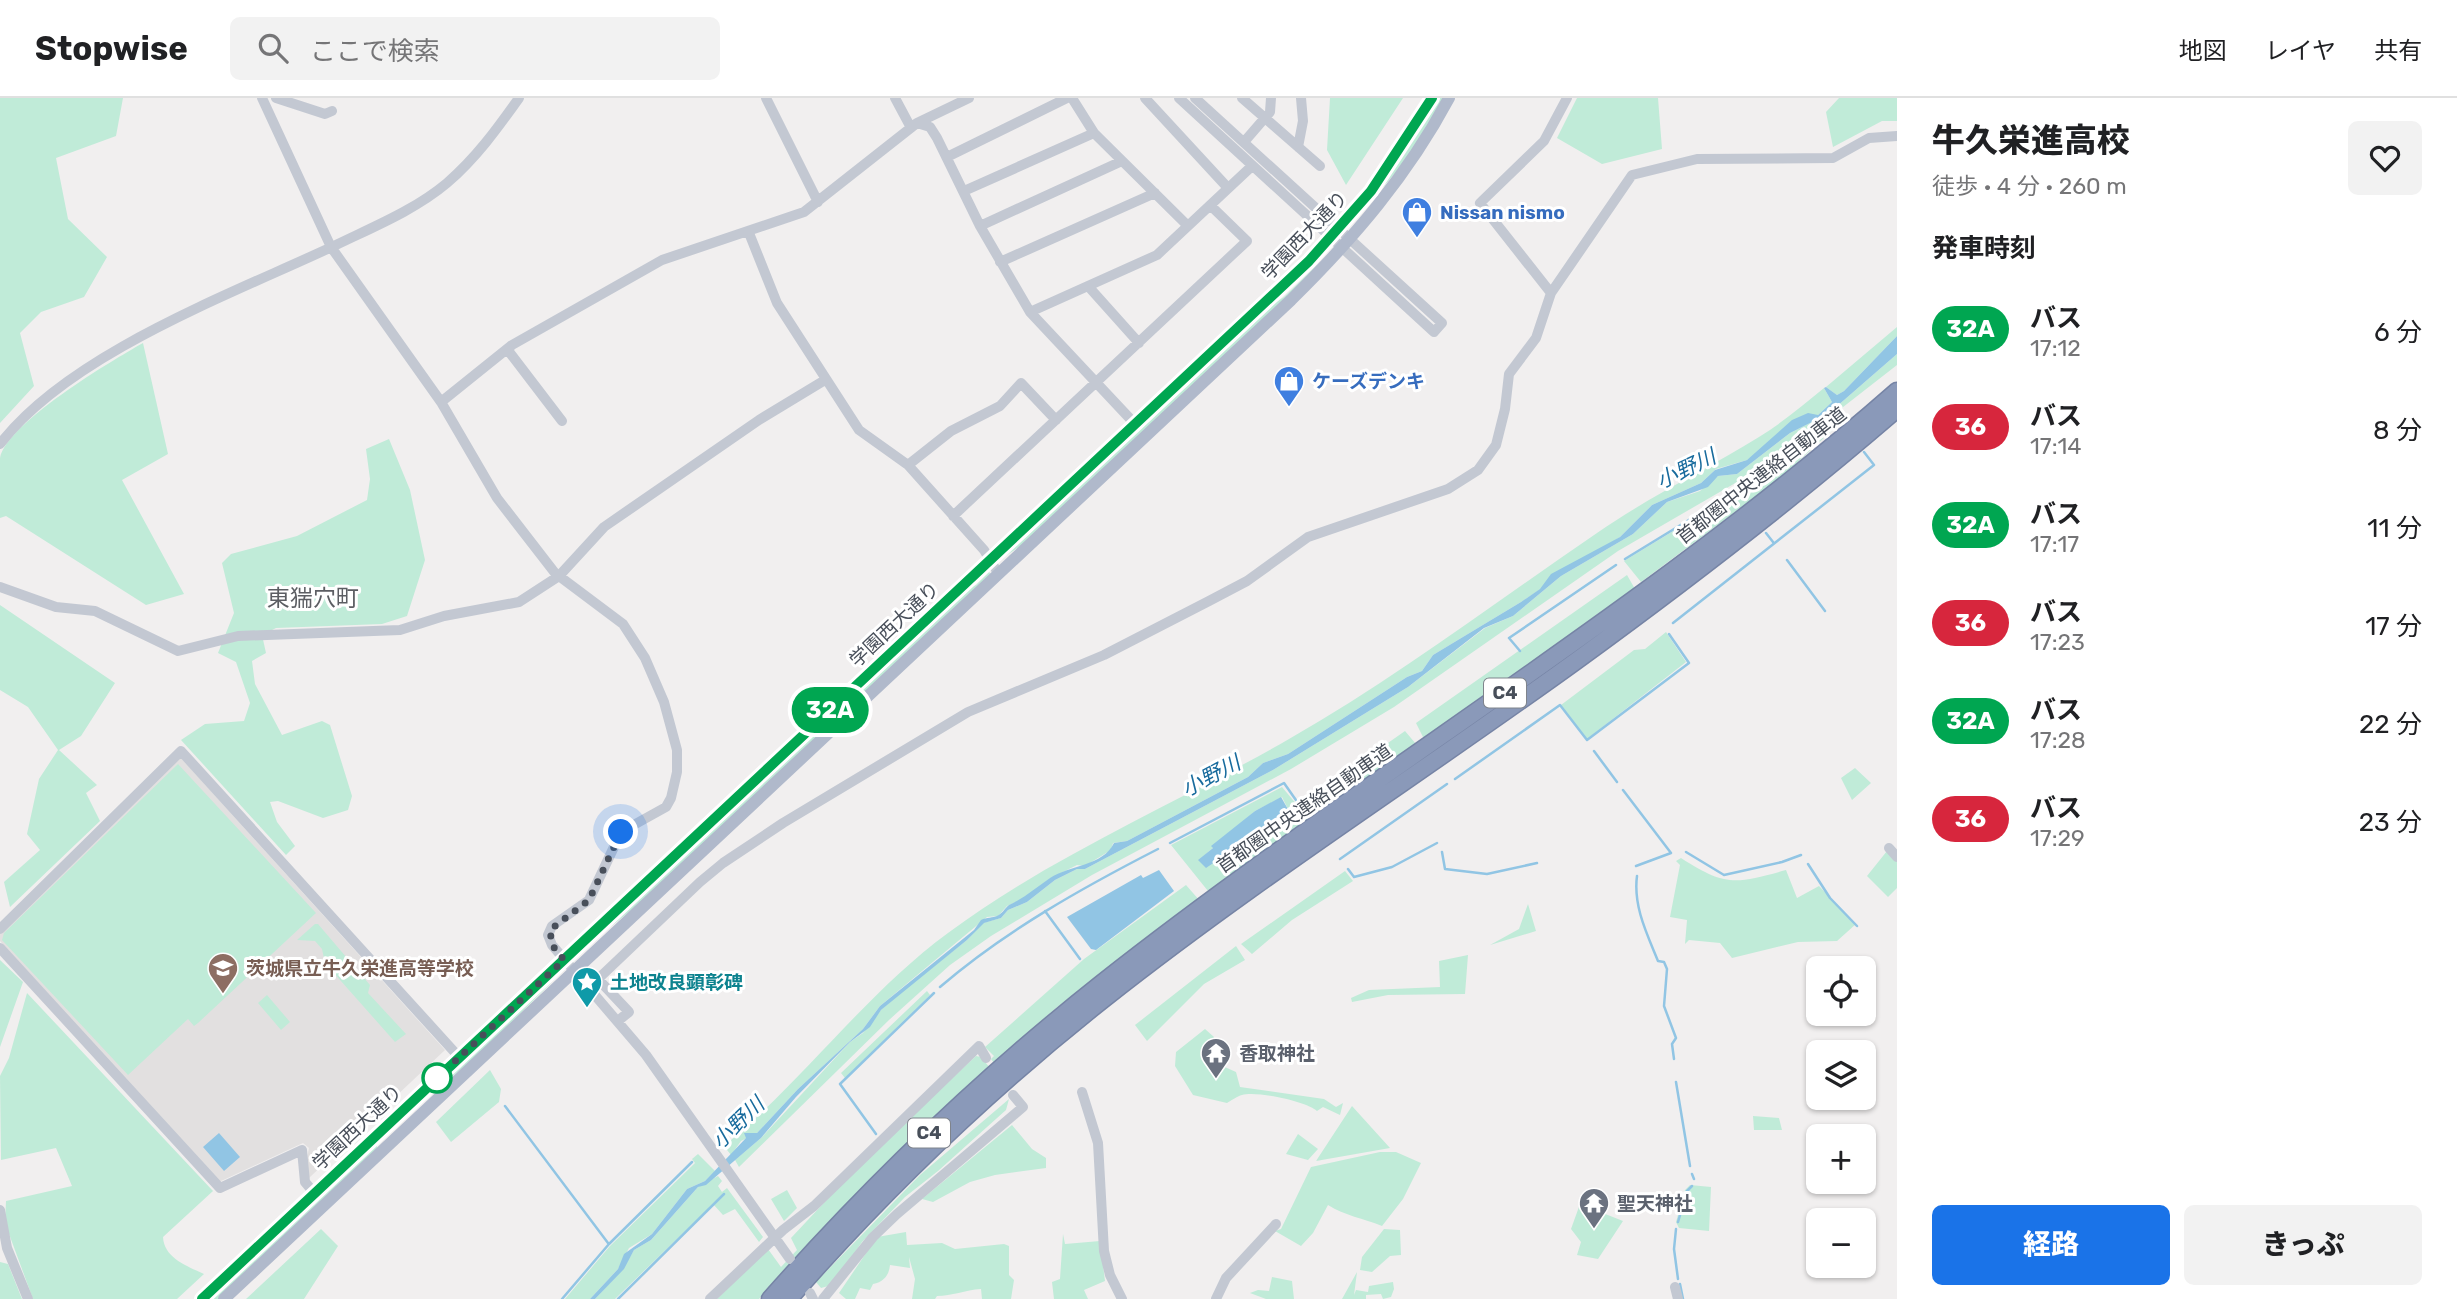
<!DOCTYPE html>
<html lang="ja">
<head>
<meta charset="utf-8">
<style>
	body { margin:0; font-family:Rubik,"Noto Sans JP",sans-serif; background:#f2f2f2; color:#202124; height:100vh; display:flex; flex-direction:column; font-size:26px; white-space:nowrap }
	* { box-sizing:border-box; margin:0 }
	p { font-size:23px; color:#757577 }
	.icon { flex:none; width:38px; height:38px; fill:none; stroke:currentColor; stroke-width:2; stroke-linecap:round; stroke-linejoin:round }
	.map { position:relative; flex:1; overflow:hidden }
	.sheet { display:flex; flex-direction:column; background:#fff; width:560px }
	.sheet>* { flex:none }
	.badge { padding:0 14px; border-radius:23px; font-size:24px; line-height:46px }
	.tools { position:absolute; left:1806px; top:858px; display:grid; gap:14px }
	.tools a { display:grid; place-items:center; width:70px; height:70px; border-radius:10px; background:#fff; box-shadow:0 2px 5px #0004; font-size:35px }
	.you { position:absolute; width:35px; height:35px; margin:-18px; border:5px solid #fff; border-radius:50%; background:#1a73e8; box-shadow:0 0 0 10px #1a73e833 }
	.map>.badge { position:absolute; translate:-50% -50%; box-shadow:0 0 0 4px #fff }
	h2 { padding:0 35px; font-size:26px; line-height:63px }
	.round { display:grid; place-items:center; flex:none; width:74px; height:74px; border-radius:10px; background:#f2f2f2 }
	.headline { display:flex; align-items:center; justify-content:space-between; height:119px; padding:0 35px }
	h1 { font-size:33px; font-weight:800; line-height:52px }
	.cta { display:flex; gap:14px; margin-top:auto; padding:14px 35px }
	.cta a { flex:1; height:80px; border-radius:10px; background:#1a73e8; color:#fff; font-size:28px; font-weight:800; line-height:80px; text-align:center }
	.cta a+a { background:#f2f2f2; color:#202124 }
	ul { padding:0; list-style:none }
	li { display:flex; align-items:center; gap:21px; height:98px; padding:0 35px }
	li div { flex:1 }
	li b { display:block; font-size:26px }
	li em { font-style:normal }
	li .badge { min-width:77px; font-weight:700; text-align:center }
	header { display:flex; align-items:center; gap:42px; box-sizing:border-box; height:98px; padding:0 35px; background:#fff; border-bottom:2px solid #e0e0e0 }
	header strong { font-size:33px }
	nav { display:flex; gap:38px; margin-inline-start:auto; font-size:24px }
	.search { width:490px; height:63px; background:#f2f2f2; display:flex; align-items:center; gap:18px; box-sizing:border-box; padding:0 24px; border-radius:10px; color:#757577; font-size:26px }
	main { display:flex; flex:1; min-height:0 }
	.map>svg:first-child { display:block }
	.education { fill:#e2e0e0 }
	.green { fill:#c0ebd8; fill-rule:evenodd }
	.water { fill:#91c5e4 }
	.lines { fill:none; stroke-linecap:round; stroke-linejoin:round }
	.stream { stroke:#91c5e4; stroke-width:2.5 }
	.highway-casing { stroke:#7684a5; stroke-width:19 }
	.minor { stroke:#c3c8d2; stroke-width:10 }
	.major { stroke:#b0b9cb; stroke-width:12 }
	.highway { stroke:#8a99b9; stroke-width:16 }
	.line-casing { stroke:#fff; stroke-width:16 }
	.line { stroke:#00a651; stroke-width:10 }
	.walk { stroke:#484f5a; stroke-width:7; stroke-dasharray:0 12.6 }
	.stop-dot { fill:#fff; stroke:#00a651; stroke-width:3.5 }
	.labels { text-anchor:middle; stroke-width:6; stroke-linejoin:round; paint-order:stroke }
	.shield { fill:#fff; stroke:#7f848c; stroke-width:2 }
	.shield-label { font-size:18px; font-weight:bold; fill:#484f5a }
	.shop-label { font-size:19px; font-weight:bold; fill:#366cbe; stroke:#fff; text-anchor:start }
	.street-label { font-size:19px; fill:#484f5a; stroke:#fff }
	.education-label { font-size:19px; font-weight:bold; fill:#785e54; stroke:#fff; text-anchor:start }
	.culture-label { font-size:19px; font-weight:bold; fill:#0d838f; stroke:#fff; text-anchor:start }
	.worship-label { font-size:19px; font-weight:bold; fill:#5b616d; stroke:#fff; text-anchor:start }
	.water-label { font-size:21px; font-style:italic; fill:#186b9d; stroke:#fff }
	.quarter-label { font-size:23px; fill:#5c5e63; stroke:#fff }
</style>
</head>
<body>
<header>
<strong>Stopwise</strong>
<div class="search"><svg class="icon" aria-label="search" viewBox="0 0 24 24"><circle cx="10" cy="10" r="6"/><path d="M15 15l6 6"/></svg>ここで検索</div>
<nav><a>地図</a><a>レイヤ</a><a>共有</a></nav>
</header>
<main>
<div class="map">
<svg width="1897" height="1201" viewBox="0 0 1897 1201">
	<rect width="100%" height="100%" fill="#f1efef"/>
	<path class="education" d="M180,659l265,293 -136,128 -3,-15 3,-15 -6,-5 -84,39 -219,-241v-8z"/>
	<path class="green" d="M0,0h123l-7,38 -60,22 12,61 39,38 -23,40 -43,15 -21,21 14,53 -34,37z
		M1330,0h73l-57,87 -19,-35z
		M1437,0h8l-33,55 -49,58z
		M1577,0h81l4,51 -60,15 -45,-26z
		M1839,0h58v23h-15l-49,26 -7,-35z
		M1317,167l1,2 -294,277 -28,18 261,-247 27,-18z
		M1897,229v9l-53,55 -7,4 -11,-8z
		M143,245l25,111 -46,26 62,114 -38,11 -140,-89 -6,2c0,-19 0,-42 0,-60 7,-35 111,-97 143,-115z
		M1897,256v11l-122,95 -157,91 -224,156 -103,62 -199,106 -101,61 -41,29 -61,55 -150,147 -4,-7 26,-22 89,-96 13,-9 18,-23 18,-16 68,-54 16,-17 18,-5 7,-8 19,-8 28,-22 22,-11h8l188,-99 135,-83 77,-59 28,-12 48,-40 72,-42 34,-32 33,-11 18,-15 19,-2 53,-41 38,-19z
		M1824,290l8,14 -14,13 -71,45 -31,9 -15,14 -49,22 -32,32 -99,65 -88,53 -11,16 -15,6 -119,77 -25,9 -15,14 -121,64 -14,2 -2,7 -26,16 -8,-1 -28,14 -24,19 -18,8 -9,10 -11,1 -107,89 -17,23 -65,60 -41,44 -16,8 -10,14 -7,-9c80,-66 141,-152 224,-213 105,-78 228,-129 341,-194 107,-61 205,-136 308,-206 52,-36 108,-63 162,-96 23,-14 44,-32 65,-49z
		M1839,326l-61,56 -137,102 -17,-21 163,-99z
		M389,341l21,51 15,70 -18,56 -25,8 -106,4 -14,7 4,18 -14,8 3,23 27,51 40,-14 8,4 22,71 -4,14 -25,8 -45,-17 -8,1 7,20 18,24 -9,9 -105,-115 24,-16 39,-3 6,-18 -14,-41 -18,-9 16,-40 -12,-50 9,-9 66,-18 70,-36 3,-21 -4,-30z
		M989,474l2,2 -357,334 -50,40 380,-358 12,-5z
		M1627,477l8,14 -36,24 -174,128 -9,-18z
		M0,507l115,78 -34,53 -22,14 38,35 -11,8 14,28 -90,86 -6,-25 36,-32 -13,-16 12,-55 19,-29 -30,-43 -28,-17z
		M1666,534l20,30 -99,77 -26,-34 73,-55 11,-1z
		M1405,633l11,13 -208,147 -37,-46 111,-58 16,19zM1282,699l7,14 -32,20 -58,29 56,-49z
		M178,666l138,149 -118,110 -4,3 -6,-7 -60,56 -126,-135 2,-7z
		M1855,670l16,15 -19,17 -11,-22z
		M1887,753l10,11v26l-9,9 -21,-21z
		M1681,760c45,29 54,26 105,12l11,28 22,-12 37,38 -19,17 -39,1 -66,16 -12,-15 -31,-3 -4,4 2,-24 -17,-3 10,-52 -4,-4z
		M1345,773l8,10 -61,39 -40,34 -11,-10z
		M1186,787l14,16 -144,107 -62,55 -3,-4 3,-3 -9,-9 99,-88z
		M1528,806l8,27 -46,14 29,-16z
		M315,826h3l52,61 -2,8 38,41 -11,8 -70,-79 -3,-14 -7,-8 -18,-1z
		M1236,848l9,14 -41,24 -57,57 -12,-16z
		M1468,857l-3,39 -77,1 -36,7 -1,-4 18,-8 71,-3 -1,-26z
		M0,862l23,22 -23,65z
		M552,884l-73,72 -68,57 85,-84z
		M927,893l3,4 -85,83 -4,-5z
		M27,895l186,198 -50,46c1,21 24,29 41,37l-27,25h-144l-28,-76 1,-22 66,-15 -16,-38 -55,12 -1,-84 9,-18z
		M267,897l23,27 -9,8 -23,-27z
		M1205,931l9,8 -5,10v13l27,12 4,15 84,12 12,8 7,-4 -3,12 -17,-8 -6,4c-11,-10 -60,-20 -75,-16 -5,1 -11,6 -15,8l-34,-8 -18,-29 1,-14z
		M976,958l5,1 9,11c-81,74 -159,149 -231,231h-42l51,-50 13,18 16,-17 -6,-12 74,-79z
		M490,972l11,19 -2,13 -48,40 -15,-20z
		M1009,1001l-3,11 -68,61 -33,26 -43,45 -30,43 -11,3 -5,-6 104,-107z
		M1352,1008l38,42 -74,13z
		M1753,1018l26,2 3,12h-28z
		M1012,1027l20,24 14,9v10l-51,7 -25,7 -37,20 -11,-3z
		M1298,1036l20,15 -10,11 -22,-6z
		M377,1045v5l-159,151h-10z
		M1380,1054h16l25,11 -18,36 -21,27c-19,-8 -37,-10 -54,-21l-15,28 -12,13 -26,-15 6,-2 30,-62z
		M698,1056l17,17 -10,10 -18,8 -35,45 -23,14 -11,21 -28,30h-25l45,-53 85,-83 -3,-4z
		M718,1078l4,5 -4,5 4,6 5,-4 36,49 -4,5 -24,-33 -12,6 -10,-11 -98,95h-20l28,-30 11,-19 17,-10 47,-53z
		M1690,1087l21,2 -2,44 -30,-3 -3,-6 9,-32z
		M787,1092l10,18 -13,13 -13,-22z
		M1580,1106l43,17 -25,38 -21,-4 4,-13 -10,-13z
		M321,1131l17,17 -34,53h-58z
		M1384,1131l16,1 1,25 -11,1 -18,16 -12,-2 2,-13z
		M906,1134l1,13 35,-2 13,6 49,-5 5,2v29l5,5 -3,19h-29l-1,-10c-16,1 -29,7 -44,7l-2,3h-23l3,-20 -6,-22 1,11 -20,-3c-1,10 -6,17 -17,19l-3,6 -10,-2 -5,11h-9l-7,-6 38,-56z
		M1063,1136l2,10 35,-3 5,40 -21,9 4,9h-34l-2,-17 8,-3z
		M0,1164l8,2 14,35h-22z
		M1357,1174l-3,23 2,-5 12,2 1,-6 24,-4 1,7 -3,8 -8,2 -2,-5 -15,1v4h-24z
		M1272,1179l20,4 2,18h-28l-16,-6 8,-3 11,1z"/>
	<path class="water" d="M1897,238v18l-69,60 -38,19 -53,41 -19,2 -10,11 -41,15 -34,32 -72,42 -48,40 -29,12 -76,59 -135,83 -188,99h-8l-22,11 -28,22 -19,8 -7,8 -17,5 -17,17 -86,70 -11,17 -20,15 -54,55 -35,41 -55,47 -8,2 -47,53 -17,10 -10,19 -29,30h-5l28,-30 6,-15 28,-20 35,-45 18,-8 41,-43 -2,-5h13l41,-44 65,-60 17,-23 94,-76 7,-10c6,-3 12,-2 16,-4 5,-2 8,-8 12,-11 15,-7 27,-17 41,-27 20,-13 53,-12 64,-35l13,-2 121,-64 15,-14 25,-9 119,-77 15,-6 11,-16 88,-53 19,-13 11,-15 69,-37 32,-32 49,-22 14,-13 32,-10 45,-40 16,-7 10,2 14,-13 -8,-14 2,-1 11,8 7,-4z
		M1281,699l8,14 -83,57 -8,-8 15,-12 -2,-2 44,-35z
		M1159,772l15,21 -78,59 -5,-1 -24,-32 74,-42 2,3z
		M219,1035l21,24 -16,14 -21,-24z"/>
	<g class="lines">
		<path class="stream" d="M1766,435l7,9
			M1625,461l162,-99 52,-39
			M1787,462l38,51
			M1673,525l201,-158 -10,-13
			M1520,553l-11,-13 107,-73
			M1594,653l23,31
			M1455,681l105,-74 27,35 102,-77 -20,-29
			M1623,692l48,63 -35,13
			M1170,745l114,-60 14,20
			M1442,754l3,17 42,5 50,-11
			M1686,754l38,23 58,-13 19,-7
			M1340,761l107,-75
			M1808,766l22,34 27,28
			M1348,771l6,8 38,-10 45,-24
			M1637,778c-4,30 10,58 21,85l6,1 3,7 -3,37 12,32 -4,6 2,15
			M1045,813l35,48
			M940,889c65,-56 142,-99 218,-138
			M1676,984l14,84
			M505,1008l103,137
			M876,1036l-36,-50 94,-91
			M1692,1076l2,5
			M1678,1124l9,-31 5,-5
			M1676,1131l-2,20 4,30
			M1680,1186l3,15
			M562,1201l47,-55 83,-82
			M618,1201l106,-105"/>
		<g class="highway-casing">
			<path id="highway" d="M770,1201c102,-115 212,-221 332,-316 260,-205 546,-373 795,-592
				M789,1201c95,-109 202,-211 316,-301 152,-120 315,-224 471,-337 110,-80 218,-163 321,-252"/>
		</g>
		<path class="minor" d="M262,0l69,149 110,155 56,96 58,75 68,51 22,34 19,44 13,48v22l-6,26 -5,9 -45,25 -32,68 -37,26 -4,9 4,10 94,110 144,204
			M276,0l49,16 7,-3
			M766,0l52,104
			M895,0l15,28
			M1072,0l22,35 94,93
			M1145,0l83,90
			M1179,0l255,234 8,-9 -247,-225
			M1242,0l78,68
			M917,25l52,-25
			M1244,44l26,-30 1,-14
			M1298,49l5,-26 -2,-23
			M947,59l120,-59
			M964,93l130,-58
			M980,128l142,-65
			M749,135l28,70 82,127 49,35 76,85 14,23
			M1000,164l155,-69
			M1088,188l51,57
			M1551,195l-71,-90 64,-62 23,-43
			M1030,214l127,-57 95,-89
			M507,251l55,72
			M441,304l71,-57 150,-85 142,-48 113,-89 13,4 7,11 43,88 50,86 105,112
			M0,346c70,-91 232,-150 336,-199 37,-18 79,-35 111,-62 29,-25 50,-54 72,-85
			M908,367l43,-34 49,-25 21,-23 35,37
			M953,418l294,-275 -36,-35
			M0,489l56,20 39,4 83,40 60,-15 162,-6 44,-14 75,-14 40,-26 45,-49 155,-107 66,-40
			M1889,750l8,9
			M0,831l181,-178 278,306
			M0,850l220,240 82,-38 3,32 10,12
			M619,922l10,-8 -31,-33 102,-97 23,-19 60,-40 185,-111 136,-57 105,-54 38,-20 61,-44 140,-48 30,-19 18,-25 9,-36 4,-35 27,-36 15,-45 81,-118 65,-16 136,-1 36,-20 28,-2
			M1082,994l16,51 6,108 6,24 12,24
			M0,1112l7,38 21,51
			M1675,1189l3,12
			M810,1195l3,6
			M710,1201l73,-69 31,-24 165,-160 7,12
			M823,1201l50,-62 24,-23 126,-107 -10,-12
			M1216,1201l10,-21 50,-54"/>
		<path class="major" d="M202,1201l1107,-1038c47,-50 90,-103 123,-163
			M224,1201l1067,-999c62,-61 117,-125 158,-202"/>
		<use href="#highway" class="highway"/>
	</g>
	<g class="lines">
		<g class="line-casing">
			<path id="line" d="M202,1201l1107,-1038 62,-70 61,-93"/>
		</g>
		<use href="#line" class="line"/>
		<path class="walk" d="M437,980l127,-118 -12,-15 -2,-15 39,-30 32,-68"/>
	</g>
	<defs>
		<g id="shop-pin" transform="scale(1.575)"><path d="M0 17L-7.5 6A9.5 9.5 0 1 1 7.5 6Z" fill="#3f7fe0" stroke="#fff"/><path d="M-5-2.5h2.3a2.7 3.5 0 0 1 5.4 0H5L5.5 6h-11ZM-1.5-2.5h3a1.5 2.3 0 0 0-3 0Z" fill="#fff"/></g>
		<g id="school-pin" transform="scale(1.575)"><path d="M0 17L-7.5 6A9.5 9.5 0 1 1 7.5 6Z" fill="#8d6e63" stroke="#fff"/><path d="M0-5L7-2L0 1L-7-2ZM-4 1L0 2.5L4 1V4Q0 6-4 4Z" fill="#fff"/></g>
		<g id="sight-pin" transform="scale(1.575)"><path d="M0 17L-7.5 6A9.5 9.5 0 1 1 7.5 6Z" fill="#0f9aa8" stroke="#fff"/><path d="M0-6L1.8-2.2L6-1.7L2.9 1.2L3.7 5.4L0 3.3L-3.7 5.4L-2.9 1.2L-6-1.7L-1.8-2.2Z" fill="#fff"/></g>
		<g id="temple-pin" transform="scale(1.575)"><path d="M0 17L-7.5 6A9.5 9.5 0 1 1 7.5 6Z" fill="#6b7280" stroke="#fff"/><path d="M0-6L5-2H3V0L6.5 2.5H4V6H1.5V3h-3V6H-4V2.5H-6.5L-3 0V-2H-5Z" fill="#fff"/></g>
	</defs>
	<g fill-rule="evenodd">
		<use href="#shop-pin" x="1417" y="114"/>
		<use href="#shop-pin" x="1289" y="283"/>
		<use href="#school-pin" x="223" y="870"/>
		<use href="#sight-pin" x="587" y="884"/>
		<use href="#temple-pin" x="1216" y="955"/>
		<use href="#temple-pin" x="1594" y="1105"/>
	</g>
	<circle class="stop-dot" cx="437" cy="980" r="14"/>
	<g class="labels">
		<g class="shield">
			<rect x="1484" y="580.5" width="42" height="29" rx="5"/>
			<rect x="908" y="1020.5" width="42" height="29" rx="5"/>
		</g>
		<g class="shield-label">
			<text x="1505" y="601">C4</text>
			<text x="929" y="1041">C4</text>
		</g>
		<g class="shop-label">
			<text x="1440" y="121">Nissan nismo</text>
			<text x="1312" y="290">ケーズデンキ</text>
		</g>
		<g class="street-label">
			<text transform="translate(1304 137) rotate(-46)" y="7">学園西大通り</text>
			<text transform="translate(1761 377) rotate(-38)" y="7">首都圏中央連絡自動車道</text>
			<text transform="translate(894 526) rotate(-43)" y="7">学園西大通り</text>
			<text transform="translate(1304 710) rotate(-35)" y="7">首都圏中央連絡自動車道</text>
			<text transform="translate(357 1029) rotate(-43)" y="7">学園西大通り</text>
		</g>
		<g class="education-label">
			<text x="246" y="877">茨城県立牛久栄進高等学校</text>
		</g>
		<g class="culture-label">
			<text x="610" y="891">土地改良顕彰碑</text>
		</g>
		<g class="worship-label">
			<text x="1239" y="962">香取神社</text>
			<text x="1617" y="1112">聖天神社</text>
		</g>
		<g class="water-label">
			<text transform="translate(1686 371) rotate(-26)" y="7">小野川</text>
			<text transform="translate(1211 678) rotate(-28)" y="7">小野川</text>
			<text transform="translate(738 1025) rotate(-44)" y="7">小野川</text>
		</g>
		<g class="quarter-label">
			<text x="313" y="508">東猯穴町</text>
		</g>
	</g>
</svg>
<div class="tools">
<a><svg class="icon" aria-label="locate" viewBox="0 0 24 24"><circle cx="12" cy="12" r="6"/><path d="M12 2v4M12 18v4M2 12h4M18 12h4"/></svg></a>
<a><svg class="icon" aria-label="layers" viewBox="0 0 24 24"><path d="M12 4l9 5-9 5-9-5zM3 14l9 5 9-5"/></svg></a>
<a>+</a>
<a>−</a>
</div>
<div class="you" style="left:621px;top:734px"></div>
<b class="badge" style="left:830px;top:612px;background:#00a651;color:#fff">32A</b>
</div>
<section class="sheet">
<div class="headline"><div><h1>牛久栄進高校</h1><p>徒歩 · 4 分 · 260 m</p></div><a class="round"><svg class="icon" aria-label="heart" viewBox="0 0 24 24"><path d="M12 20l-8-8c-3-5 5-10 8-4 3-6 11-1 8 4z"/></svg></a></div>
<h2>発車時刻</h2>
<ul>
<li><span class="badge" style="background:#00a651;color:#fff">32A</span><div><b>バス</b><p>17:12</p></div><em>6 分</em></li>
<li><span class="badge" style="background:#d7263d;color:#fff">36</span><div><b>バス</b><p>17:14</p></div><em>8 分</em></li>
<li><span class="badge" style="background:#00a651;color:#fff">32A</span><div><b>バス</b><p>17:17</p></div><em>11 分</em></li>
<li><span class="badge" style="background:#d7263d;color:#fff">36</span><div><b>バス</b><p>17:23</p></div><em>17 分</em></li>
<li><span class="badge" style="background:#00a651;color:#fff">32A</span><div><b>バス</b><p>17:28</p></div><em>22 分</em></li>
<li><span class="badge" style="background:#d7263d;color:#fff">36</span><div><b>バス</b><p>17:29</p></div><em>23 分</em></li>
</ul>
<div class="cta"><a>経路</a><a>きっぷ</a></div>
</section>
</main>
</body>
</html>
